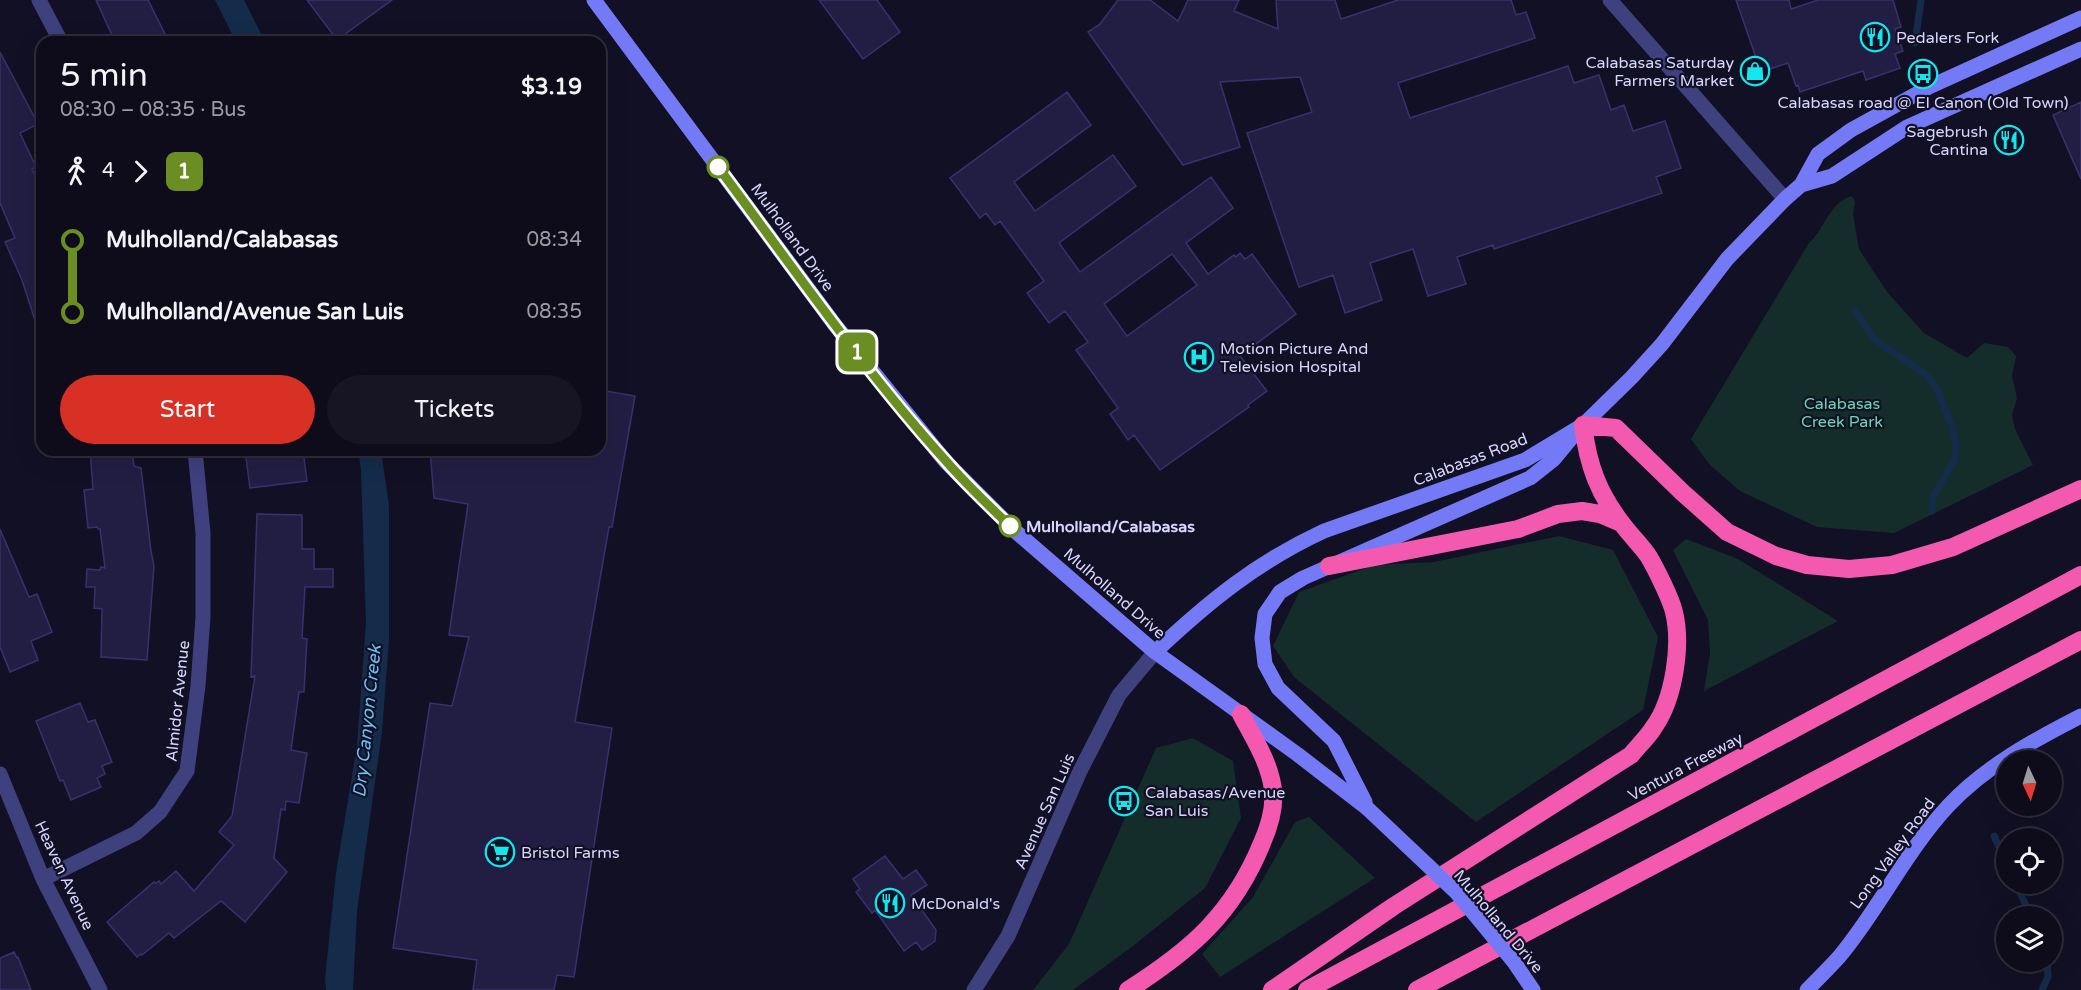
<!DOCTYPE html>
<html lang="en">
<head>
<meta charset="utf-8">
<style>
	body { margin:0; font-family:"Varela Round",sans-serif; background:#171524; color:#f1f3f6; height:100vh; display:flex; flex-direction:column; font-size:22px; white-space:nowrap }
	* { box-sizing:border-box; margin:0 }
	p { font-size:20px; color:#9b9ba3 }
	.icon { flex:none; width:33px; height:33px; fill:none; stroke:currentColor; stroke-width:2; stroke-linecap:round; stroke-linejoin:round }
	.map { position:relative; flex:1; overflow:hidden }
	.side { position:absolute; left:36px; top:36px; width:570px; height:420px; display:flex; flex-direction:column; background:#0e0c1b; border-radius:18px; box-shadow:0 6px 24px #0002,0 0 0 2px #2e2c3a }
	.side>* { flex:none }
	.badge { padding:0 12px; border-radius:9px; font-size:21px; line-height:39px }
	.needle { width:39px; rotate:176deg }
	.tools { position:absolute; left:1996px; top:750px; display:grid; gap:12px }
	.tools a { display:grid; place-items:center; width:66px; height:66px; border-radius:50%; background:#0e0c1b; box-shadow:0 6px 24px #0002,0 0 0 2px #2e2c3a; font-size:30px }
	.map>.badge { position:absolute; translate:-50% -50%; box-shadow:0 0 0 3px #fff }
	.legs { display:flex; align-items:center; gap:9px; height:66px; padding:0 24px; font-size:20px }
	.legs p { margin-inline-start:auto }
	.summary { display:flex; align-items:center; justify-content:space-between; height:102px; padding:0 24px }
	h1 { font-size:33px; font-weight:600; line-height:45px }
	.cta { display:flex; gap:12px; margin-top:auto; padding:12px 24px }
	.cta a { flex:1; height:69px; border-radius:36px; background:#d93025; color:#fff; font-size:24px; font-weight:600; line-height:69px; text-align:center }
	.cta a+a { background:#171524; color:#f1f3f6 }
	ul { padding:0 24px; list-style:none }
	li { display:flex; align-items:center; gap:21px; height:72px; font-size:22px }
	li i { display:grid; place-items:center; width:9px; height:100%; margin:0 8px; background:currentColor }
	li i::after { content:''; width:15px; height:15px; margin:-8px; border:4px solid; border-radius:50%; background:#0e0c1b }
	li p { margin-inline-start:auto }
	li:first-child i { background:linear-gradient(#0000 50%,currentColor 0) }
	li:last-child i { background:linear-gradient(currentColor 50%,#0000 0) }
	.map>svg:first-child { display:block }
	.green { fill:#142d2a }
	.water { fill:#142c4a }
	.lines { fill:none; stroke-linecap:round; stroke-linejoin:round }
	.stream { stroke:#142c4a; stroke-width:7 }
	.building { fill:#221e43; stroke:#39316d; stroke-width:1.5; fill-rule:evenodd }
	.minor { stroke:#3f417f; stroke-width:15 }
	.tertiary { stroke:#3f417f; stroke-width:15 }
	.secondary { stroke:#747af5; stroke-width:15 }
	.motorway { stroke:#f35aaf; stroke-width:18 }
	.secondary-bridge { stroke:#747af5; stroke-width:15 }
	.line-1-casing { stroke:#fff; stroke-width:14 }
	.line-1 { stroke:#6b8e23; stroke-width:9 }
	.stop-1-dot { fill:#fff; stroke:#6b8e23; stroke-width:3 }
	.labels { text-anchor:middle; stroke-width:4.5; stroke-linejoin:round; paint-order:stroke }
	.poi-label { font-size:16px; fill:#d7d6fc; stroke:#121024; text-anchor:start }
	.street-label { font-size:16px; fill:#d7d6fc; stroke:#121024 }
	.park-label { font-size:16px; fill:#67d7b3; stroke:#121024 }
	.stop-label { font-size:16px; font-weight:bold; fill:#d7d6fc; stroke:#121024; text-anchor:start }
	.water-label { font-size:18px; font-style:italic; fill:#6cbff4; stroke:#121024 }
</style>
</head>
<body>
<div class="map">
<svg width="2081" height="990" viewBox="0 0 2081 990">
	<rect width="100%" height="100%" fill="#121024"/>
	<path class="green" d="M1852,196l3,6 -2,12 6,35 28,43 37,41 43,25 17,-15 24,4 8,9 -4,20 5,22 -5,17 3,14 18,36 -139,68 -77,-6 -77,-36 -31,-27 -18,-25 118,-196c15,-13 21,-42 43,-47z
		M1559,536l54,14 45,87 -15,73 -167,112 -182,-145 -21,-31 26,-54 76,-27 59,-3z
		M1686,539l52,20 100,62 -134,70 6,-38 -2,-33 -35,-70z
		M1193,738l40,23 8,57 -36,70 -72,58 -60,44h-40l36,-46 87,-196z
		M1309,817l66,61 -155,99 -18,-23 51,-57 42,-75z"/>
	<path class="water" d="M215,0h29l21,42h-29z
		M358,450h23l8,56v134l-7,92 -25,179 -4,79h-27l-1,-11 11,-106 21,-127 9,-123 -5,-153z"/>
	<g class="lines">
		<path class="stream" d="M1915,43l6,-43
			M1855,311l19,28 53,36 10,14 15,38 4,17 -1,15 -22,38 -1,14
			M1994,836l13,28
			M2016,884l15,32
			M2042,990l6,-13 -1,-15"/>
	</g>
	<path class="building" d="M96,0h52l21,42h-49l-1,-3 -4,3z
		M307,0h85l-55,40z
		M819,0h58l23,32 -37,27z
		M1118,0h32l28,21 10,-21h51l-5,11 44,18 -2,-29h59l6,19 57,-19h113l5,15 10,-3 9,26 -137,45 12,35 158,-52 6,17 25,-8 12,35 13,-5 9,26 32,-10 16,47 -25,9 6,16 -168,56 -1,-4 -36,12 9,27 -38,12 -15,-47 -43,14 12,37 -37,13 -12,-38 -34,12 -52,-154 65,-21 -12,-35 -80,5 20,65 -57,18 -95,-133 12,-8z
		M1736,0h53l2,9 27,-9h75l8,27 -6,2 8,22 -8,3 5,14 -34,12 -3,-9 -63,21 -2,-7 -2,1 -8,-23 -27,9z
		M0,52l38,72 -18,9 16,34 -4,2 10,21v140h-4l-16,-50 -17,-38 10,-4 -15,-35z
		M1067,92l24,33 -77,57 21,29 78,-56 23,31 -77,57 21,29 131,-95 22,31 -47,35 22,31 26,-19 2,2 4,-4 5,6 7,-5 44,60 -56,42 27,35 -19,14 1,2 -89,63 -26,-35 -6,5 -18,-26 8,-6 -42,-58 12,-8 -23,-31 -16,12 -22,-30 17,-12 -44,-60 -5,4 -9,-12 -6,5 -30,-40zM1172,254l25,31 -70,51 -23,-32z
		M2081,102v77l-28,-64z
		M600,390l35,6 -23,131h-3l-34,195 37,6 -38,249 -17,-2 -3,15h-81l4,-30 -84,-12 37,-245 22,3 17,-69 -20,-2 19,-131 -34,-6 -4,-48h170z
		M90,450h42l2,16 7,2 10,83 3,15 -7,94 -46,-3 1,-48 -8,-1 1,-21h-9l1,-18 13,1 1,-3 4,1 -5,-39h-2l-1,-2 -9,1 -4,-38 9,-1z
		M245,450h58l4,31 -57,7z
		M257,514l45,1v34h12v20h19v18h-28l-3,51 5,1 -3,53h-5l-8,58 16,3 -8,50 -13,-2 -1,9 -4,-1 -7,49 13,14 -42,50 -24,-21 -47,37 -5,-5 -27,22 -1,-1 -4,3 -30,-35 47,-40 2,1 3,-2 2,3 15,-13 18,20 40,-46 -15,-13 13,-16 23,-140 -4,1z
		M0,529l29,68 8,-3 15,38 -21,9 7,19 -28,12 -10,-25z
		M80,703l8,19 7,-2 17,42 -10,4 3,8 -8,4 4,9 -30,13 -8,-20 -3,1 -24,-60z
		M885,856l18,23 13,-9 11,15 -16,10 25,35 -1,11 -13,9 -6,-8 -12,9 -29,-41 -3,3 -16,-21 4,-3 -7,-10z
		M14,952l3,6 1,-1 13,33h-31v-32z"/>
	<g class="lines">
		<path class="minor" d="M39,0l22,42
			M1610,0l175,199
			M0,774l43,105 57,111
			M43,879l93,-46 24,-21 27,-41 11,-85 5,-69v-84l-8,-83"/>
		<path class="tertiary" d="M974,990l34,-54 72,-165 39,-76 36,-43"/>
		<path class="secondary" d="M594,0l241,325 111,137 68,68 141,122 142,102 70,54
			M1801,185l31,-9 75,-49 174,-78
			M1155,652c53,-50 102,-90 169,-121l201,-71 58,-35 49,-48 30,-33 65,-85 58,-60 16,-14 17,-31 33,-24 78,-43 152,-69
			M1365,802l-31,-61 -56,-53 -13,-24 -3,-26 3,-24 15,-22 23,-14 227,-100 24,-19 19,-23
			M1807,990c11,-11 22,-22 32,-33 40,-48 67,-106 110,-152 37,-39 85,-65 132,-89"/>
		<path class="motorway" d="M1329,566l189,-37 40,-15 24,-3 18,3 21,9
			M1128,990c63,-40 105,-76 134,-147 7,-16 13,-35 11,-53 -3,-27 -20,-53 -32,-76
			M1272,990l122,-84 237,-151c7,-9 17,-18 23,-28 20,-28 28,-82 20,-115 -3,-13 -18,-43 -25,-55 -7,-11 -18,-21 -26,-32 -25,-32 -35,-60 -40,-100l33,3 67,65 44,39 49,24 31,9 42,4 43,-4 61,-18 128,-58
			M1307,990l774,-415
			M1417,990l664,-350"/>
		<path class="secondary-bridge" d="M1367,808l89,84 58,70 19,28"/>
	</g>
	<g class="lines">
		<g class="line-1-casing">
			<path id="line-1" d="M718,167c74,99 145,202 228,294 20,23 42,44 64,65"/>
		</g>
		<use href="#line-1" class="line-1"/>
	</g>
	<defs>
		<g id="restaurant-ring" transform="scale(1.5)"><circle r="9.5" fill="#121024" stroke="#11e7ec" stroke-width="1.5"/><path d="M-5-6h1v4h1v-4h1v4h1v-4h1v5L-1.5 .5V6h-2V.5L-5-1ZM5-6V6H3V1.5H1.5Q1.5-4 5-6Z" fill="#11e7ec"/></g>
		<g id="shop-ring" transform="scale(1.5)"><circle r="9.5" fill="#121024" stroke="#11e7ec" stroke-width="1.5"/><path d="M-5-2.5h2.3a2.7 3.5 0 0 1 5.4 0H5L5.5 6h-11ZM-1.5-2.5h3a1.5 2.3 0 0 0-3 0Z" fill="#11e7ec"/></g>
		<g id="bus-ring" transform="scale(1.5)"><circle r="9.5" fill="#121024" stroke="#11e7ec" stroke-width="1.5"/><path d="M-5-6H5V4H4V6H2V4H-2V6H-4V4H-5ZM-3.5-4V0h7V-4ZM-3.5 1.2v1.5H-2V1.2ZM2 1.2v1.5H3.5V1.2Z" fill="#11e7ec"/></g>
		<g id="hospital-ring" transform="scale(1.5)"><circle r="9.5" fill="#121024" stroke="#11e7ec" stroke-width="1.5"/><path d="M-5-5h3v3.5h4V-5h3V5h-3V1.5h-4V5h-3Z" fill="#11e7ec"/></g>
		<g id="supermarket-ring" transform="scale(1.5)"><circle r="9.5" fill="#121024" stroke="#11e7ec" stroke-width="1.5"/><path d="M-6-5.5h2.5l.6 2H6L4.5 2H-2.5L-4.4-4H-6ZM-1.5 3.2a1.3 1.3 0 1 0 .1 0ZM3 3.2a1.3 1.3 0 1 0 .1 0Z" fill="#11e7ec"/></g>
	</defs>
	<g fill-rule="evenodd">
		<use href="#restaurant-ring" x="1875" y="37"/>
		<use href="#shop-ring" x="1755" y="71"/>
		<use href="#bus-ring" x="1923" y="74"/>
		<use href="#restaurant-ring" x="2009" y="140"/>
		<use href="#hospital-ring" x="1199" y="357"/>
		<use href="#bus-ring" x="1124" y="801"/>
		<use href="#supermarket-ring" x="500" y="852"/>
		<use href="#restaurant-ring" x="890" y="903"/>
	</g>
	<g class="stop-1-dot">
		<circle cx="718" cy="167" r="10"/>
		<circle cx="1010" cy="526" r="10"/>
	</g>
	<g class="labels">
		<g class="poi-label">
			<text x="1896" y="43">Pedalers Fork</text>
			<text x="1734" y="68" text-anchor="end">Calabasas Saturday<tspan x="1734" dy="18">Farmers Market</tspan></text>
			<text x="1923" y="108" text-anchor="middle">Calabasas road @ El Canon (Old Town)</text>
			<text x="1988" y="137" text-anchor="end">Sagebrush<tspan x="1988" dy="18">Cantina</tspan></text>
			<text x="1220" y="354">Motion Picture And<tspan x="1220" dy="18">Television Hospital</tspan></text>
			<text x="1145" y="798">Calabasas/Avenue<tspan x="1145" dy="18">San Luis</tspan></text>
			<text x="521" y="858">Bristol Farms</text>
			<text x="911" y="909">McDonald's</text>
		</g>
		<g class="street-label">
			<text transform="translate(793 237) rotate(54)" y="6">Mulholland Drive</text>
			<text transform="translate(1470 459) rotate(-21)" y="6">Calabasas Road</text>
			<text transform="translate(1115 593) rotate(41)" y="6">Mulholland Drive</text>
			<text transform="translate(177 701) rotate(-84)" y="6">Almidor Avenue</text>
			<text transform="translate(1685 766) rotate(-28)" y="6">Ventura Freeway</text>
			<text transform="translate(1044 811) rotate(-66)" y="6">Avenue San Luis</text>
			<text transform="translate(1892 853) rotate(-54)" y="6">Long Valley Road</text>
			<text transform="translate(65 875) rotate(65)" y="6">Heaven Avenue</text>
			<text transform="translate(1499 921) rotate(50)" y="6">Mulholland Drive</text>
		</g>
		<g class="park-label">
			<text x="1842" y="409">Calabasas<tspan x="1842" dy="18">Creek Park</tspan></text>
		</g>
		<g class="stop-label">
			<text x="1026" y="532">Mulholland/Calabasas</text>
		</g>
		<g class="water-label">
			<text transform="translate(367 721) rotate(-84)" y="6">Dry Canyon Creek</text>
		</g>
	</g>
</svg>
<div class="tools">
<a><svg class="needle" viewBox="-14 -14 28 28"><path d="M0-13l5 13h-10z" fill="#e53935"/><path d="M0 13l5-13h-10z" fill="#9b9ba3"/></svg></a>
<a><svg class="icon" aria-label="locate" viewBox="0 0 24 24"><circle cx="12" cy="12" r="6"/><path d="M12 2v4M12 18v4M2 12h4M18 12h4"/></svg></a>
<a><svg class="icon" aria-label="layers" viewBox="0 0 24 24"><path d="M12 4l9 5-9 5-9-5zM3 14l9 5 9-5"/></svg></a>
</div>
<b class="badge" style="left:857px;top:352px;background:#6b8e23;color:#fff">1</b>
<section class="side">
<div class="summary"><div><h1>5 min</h1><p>08:30 – 08:35 · Bus</p></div><b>$3.19</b></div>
<div class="legs"><svg class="icon" aria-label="walk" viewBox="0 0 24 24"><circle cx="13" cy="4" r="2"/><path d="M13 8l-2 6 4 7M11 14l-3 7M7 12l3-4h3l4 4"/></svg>4<svg class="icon" aria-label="forward" viewBox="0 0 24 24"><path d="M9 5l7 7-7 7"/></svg><b class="badge" style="background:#6b8e23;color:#fff">1</b></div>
<ul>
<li><i style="color:#6b8e23"></i><b>Mulholland/Calabasas</b><p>08:34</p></li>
<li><i style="color:#6b8e23"></i><b>Mulholland/Avenue San Luis</b><p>08:35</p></li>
</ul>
<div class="cta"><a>Start</a><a>Tickets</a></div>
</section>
</div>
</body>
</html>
